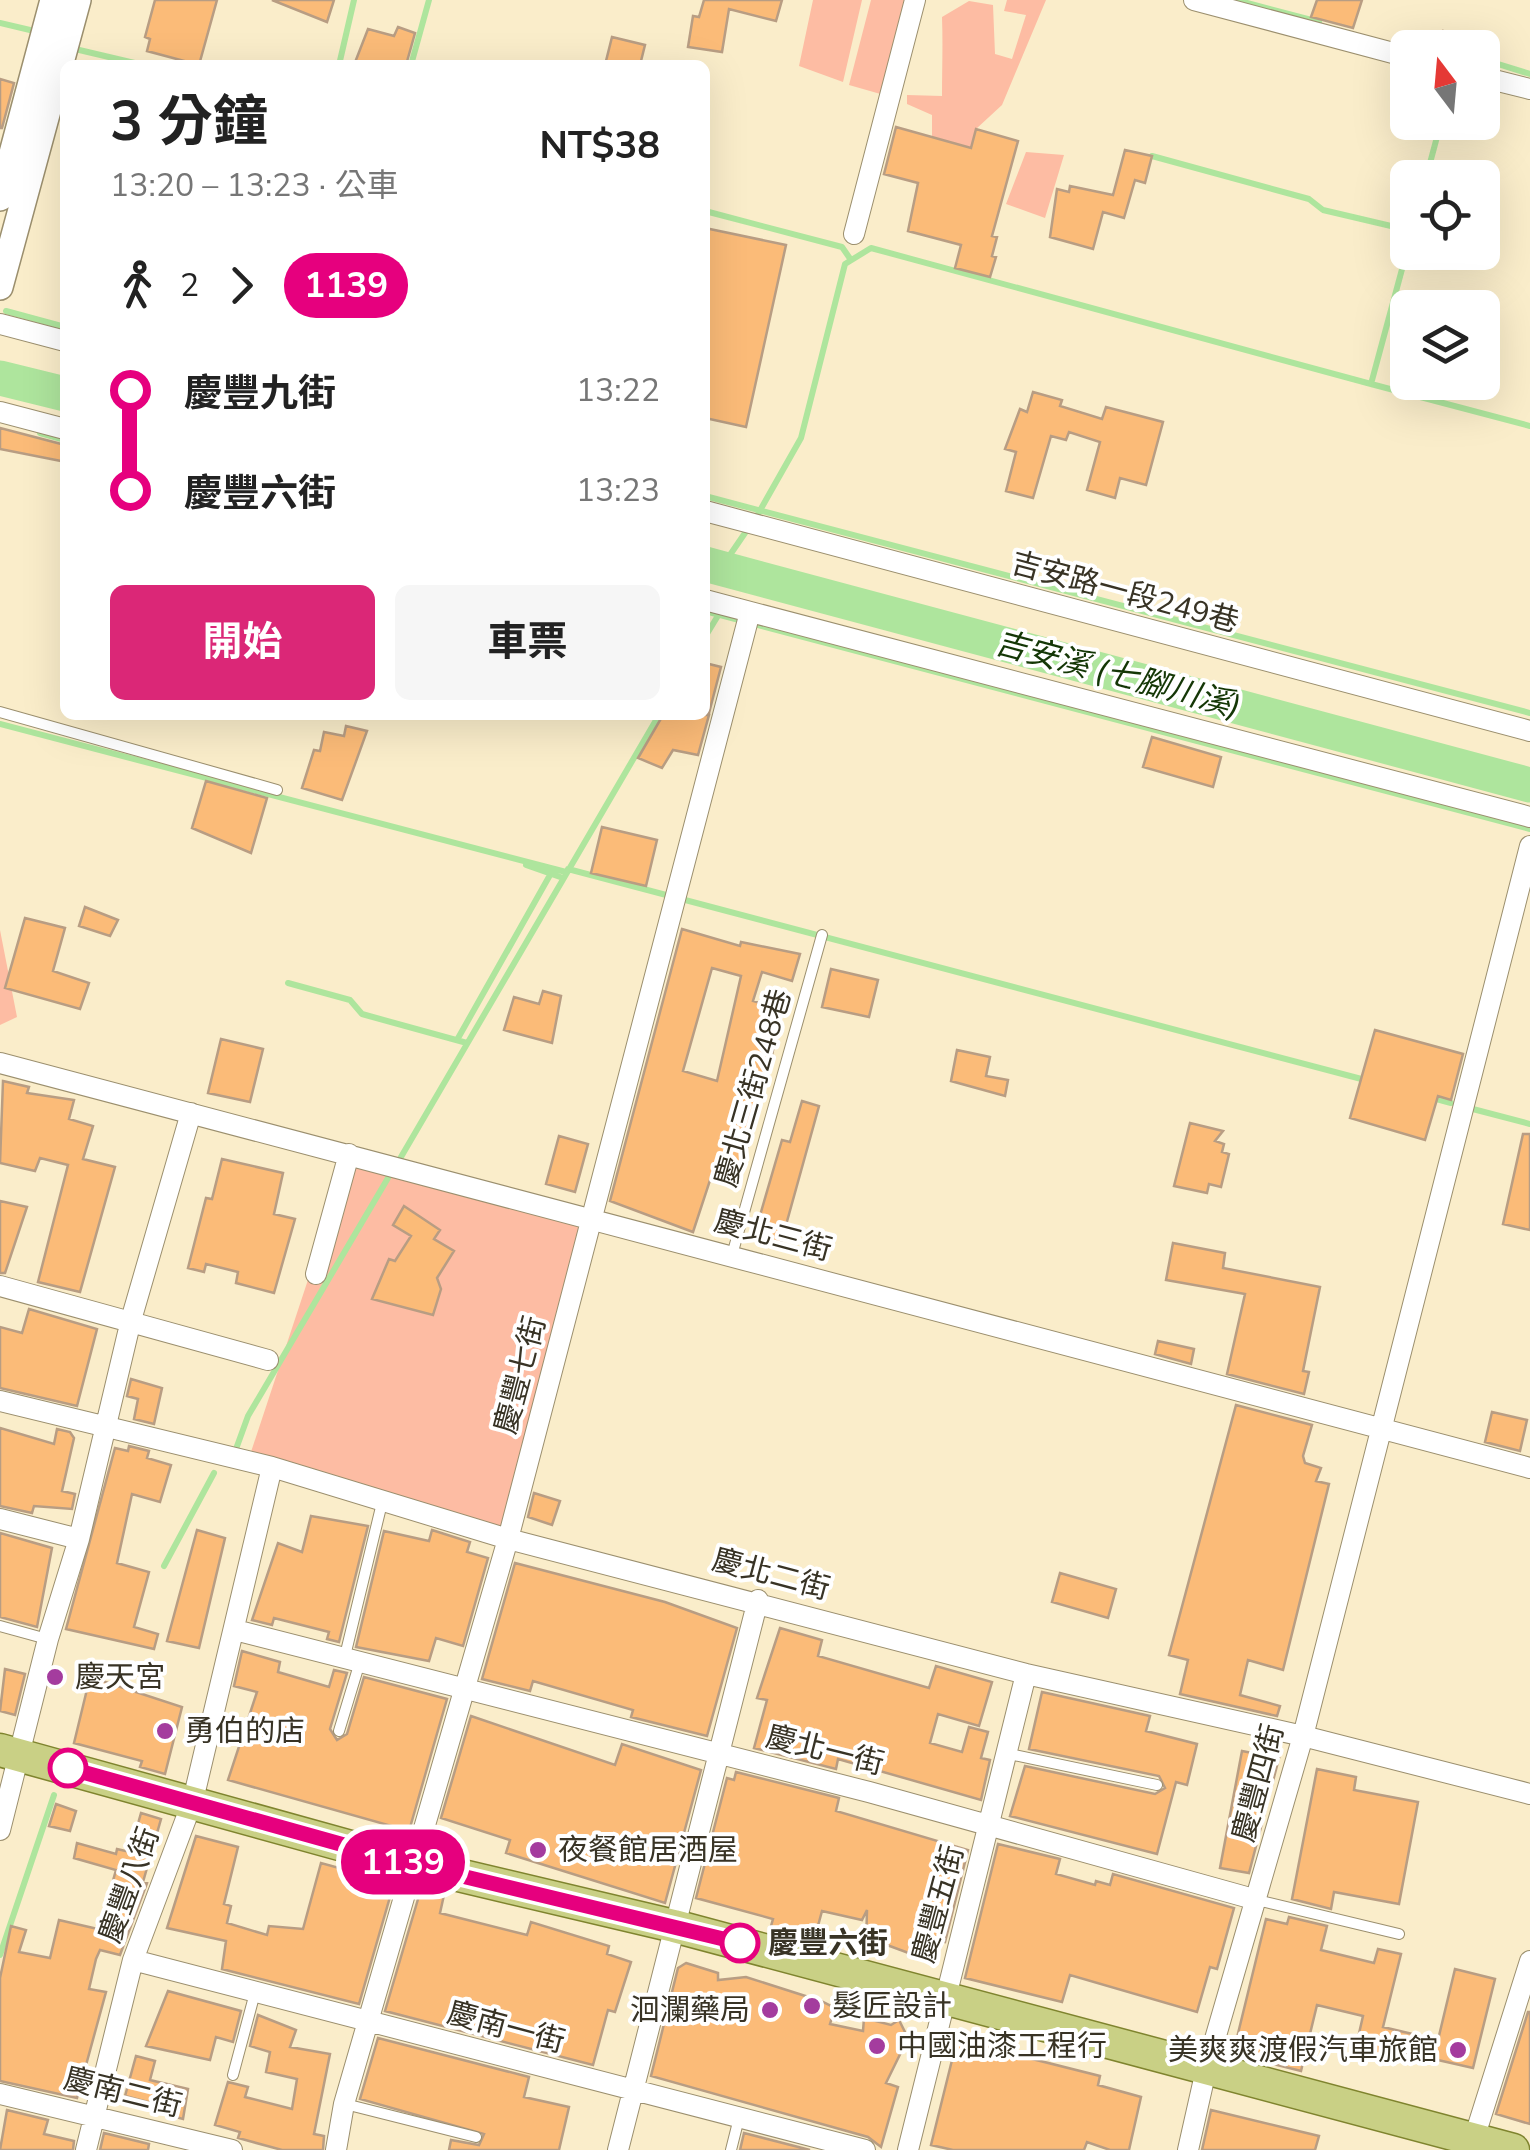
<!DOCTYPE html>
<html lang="zh-TW">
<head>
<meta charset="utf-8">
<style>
	body { margin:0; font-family:"Nunito Sans","Noto Sans TC",sans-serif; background:#f6f6f6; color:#222; height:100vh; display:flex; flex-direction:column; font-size:38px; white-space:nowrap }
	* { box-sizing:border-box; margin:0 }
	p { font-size:32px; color:#767676 }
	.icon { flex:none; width:55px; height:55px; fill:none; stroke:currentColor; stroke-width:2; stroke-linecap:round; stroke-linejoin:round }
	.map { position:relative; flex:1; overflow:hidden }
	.panel { position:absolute; left:60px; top:60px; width:650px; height:660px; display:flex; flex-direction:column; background:#fff; border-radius:15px; box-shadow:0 10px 40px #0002 }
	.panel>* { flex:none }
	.badge { padding:0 20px; border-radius:32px; font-size:35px; line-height:65px }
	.needle { width:65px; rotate:344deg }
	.controls { position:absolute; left:1390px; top:30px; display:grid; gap:20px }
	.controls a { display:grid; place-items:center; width:110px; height:110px; border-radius:15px; background:#fff; box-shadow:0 10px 40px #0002; font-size:50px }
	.map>.badge { position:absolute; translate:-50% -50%; box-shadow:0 0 0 5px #fff }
	.legs { display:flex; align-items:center; gap:15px; height:110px; padding:0 50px; font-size:32px }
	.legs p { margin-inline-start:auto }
	.head { display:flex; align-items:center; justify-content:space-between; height:170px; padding:0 50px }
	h1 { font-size:55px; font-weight:700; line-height:75px }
	.action { display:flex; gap:20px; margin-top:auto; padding:20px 50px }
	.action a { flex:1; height:115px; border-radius:15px; background:#db2777; color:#fff; font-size:40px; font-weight:700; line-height:115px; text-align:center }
	.action a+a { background:#f6f6f6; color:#222 }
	ul { padding:0 50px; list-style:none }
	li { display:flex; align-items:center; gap:35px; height:100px; font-size:38px }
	li i { display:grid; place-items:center; width:15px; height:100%; margin:0 12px; background:currentColor }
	li i::after { content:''; width:25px; height:25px; margin:-12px; border:8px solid; border-radius:50%; background:#fff }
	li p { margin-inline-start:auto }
	li:first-child i { background:linear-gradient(#0000 50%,currentColor 0) }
	li:last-child i { background:linear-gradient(currentColor 50%,#0000 0) }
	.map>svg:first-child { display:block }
	.green { fill:#fdbca3 }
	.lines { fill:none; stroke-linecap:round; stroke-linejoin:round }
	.stream { stroke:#aee59d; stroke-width:6 }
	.river { stroke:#aee59d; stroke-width:35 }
	.building { fill:#fbbb78; stroke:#b89d83; stroke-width:2.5; fill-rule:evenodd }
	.service-casing { stroke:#9b8f6e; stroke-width:12 }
	.minor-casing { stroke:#9b8f6e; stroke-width:22 }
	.tertiary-casing { stroke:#9b8f6e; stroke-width:28 }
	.primary-casing { stroke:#7f842e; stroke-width:35 }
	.service { stroke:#fff; stroke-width:10 }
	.minor { stroke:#fff; stroke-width:20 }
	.tertiary { stroke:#fff; stroke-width:25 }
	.primary { stroke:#c9d085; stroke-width:32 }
	.line-1-casing { stroke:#fff; stroke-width:22 }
	.line-1 { stroke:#e6007e; stroke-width:15 }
	.poi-dot { fill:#a43c9e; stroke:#fff; stroke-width:4 }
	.stop-1-dot { fill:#fff; stroke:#e6007e; stroke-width:5 }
	.labels { text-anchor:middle; stroke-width:8; stroke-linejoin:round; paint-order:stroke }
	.street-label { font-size:30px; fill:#383325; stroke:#fff }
	.poi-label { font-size:30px; fill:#383325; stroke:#fff; text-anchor:start }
	.stop-label { font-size:30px; font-weight:bold; fill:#383325; stroke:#fff; text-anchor:start }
	.water-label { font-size:32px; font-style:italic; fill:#143706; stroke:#fff }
</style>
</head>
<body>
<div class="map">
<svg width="1530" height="2150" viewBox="0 0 1530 2150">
	<rect width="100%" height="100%" fill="#faedca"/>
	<path class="green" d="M813,0h49l-19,82 -44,-16z
		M871,0h38l-25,95 -35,-10z
		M1007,0h39l-44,105 -26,24 -5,19 -39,-11v-22l-25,-11v-9l35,1c0,-25 1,-51 0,-79l27,-16 24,4 2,49 17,5 14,-44 -22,-4z
		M1026,152l38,3 -19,63 -39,-14z
		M0,930l17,87 -17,8z
		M347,1162l239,54 -82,313 -256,-68z"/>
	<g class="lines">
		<path class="stream" d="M1236,0l83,22
			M0,23l30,7
			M75,49l68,16
			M1482,59l48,15
			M339,65l15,-65
			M411,65l18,-65
			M1152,156l157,43 14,11 85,20
			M1426,178l15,-56
			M705,211l137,36 9,13
			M6,311l59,16
			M1371,384l159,42
			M40,433l25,7
			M705,496l825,217
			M758,514l43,-76 44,-174 26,-16 500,136 37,-137
			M721,568l24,-35
			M735,586l5,-13
			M705,611l825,218
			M705,637l14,-23
			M0,724l566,148
			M526,865l37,13
			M568,869l801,212
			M288,983l62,17 12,14 105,29
			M457,1040l93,-165
			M1429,1097l22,6
			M1469,1108l61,16
			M401,1157l258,-442
			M236,1449l12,-33 140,-238
			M164,1566l50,-93
			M0,1955l54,-160"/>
		<path class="river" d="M0,378l65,16
			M705,564l825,221"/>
	</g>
	<path class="building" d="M155,0h62l-18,65 -52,-14 3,-12 -5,-2z
		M272,0h62l-7,22z
		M704,0h78l-6,21 -47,-12 -7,43 -34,-5 5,-31 6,1z
		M1317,0h45l-9,28 -42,-11z
		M398,27l17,6 -9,32h-52l14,-36 26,7z
		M1443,31l41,14 -1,3h-47z
		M612,37l33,8 -5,20h-35z
		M0,79l14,4 -12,45h-2z
		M896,127l75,21 5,-19 42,12 -26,95 5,1 -5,19 4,1 -6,20 -35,-9 6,-23 -53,-14 10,-48 -34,-9z
		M1125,150l27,6 -7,27 -10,-3 -11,38 -21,-6 -10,37 -43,-12 7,-48 12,3 1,-6 43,9z
		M705,228l81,17 -40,182 -41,-9z
		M1033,392l29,8 -2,6 42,13 4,-12 57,15 -17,63 -26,-7 -5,20 -28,-8 13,-48 -31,-10 -3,8 -15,-4 -18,62 -27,-7 10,-39 -11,-3 15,-40 7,3z
		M0,428l65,17 -4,16 -61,-12z
		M705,663l16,4 -12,46 -4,-1z
		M663,715h46l-11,40 -25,-5 -11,18 -24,-10z
		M346,726l21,5 -25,69 -40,-12 12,-38 6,1 4,-19 20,4z
		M1152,737l69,20 -8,30 -70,-20z
		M206,781l61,17 -16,55 -59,-25z
		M602,827l55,13 -11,46 -55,-13z
		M85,907l33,13 -8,16 -31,-10z
		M25,918l40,10 -12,43 36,12 -9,26 -75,-21z
		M682,929l58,17 1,-4 59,12 -8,27 -30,-9 -9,29 28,8 -13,67 -29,99 -25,-7 -21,64 -83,-31zM712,968l29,8 -24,105 -34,-10z
		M831,969l47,11 -9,37 -47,-10z
		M543,991l18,5 -9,47 -48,-13 10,-33 25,7z
		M1375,1030l88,24 -12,46 -13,-4 -13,44 -75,-22z
		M221,1039l42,10 -13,53 -42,-9z
		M957,1050l33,7 -4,19 22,4 -3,16 -54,-15z
		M3,1081l26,6 -2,6 47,7 -5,19 24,7 -10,33 32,8 -35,125 -42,-10 30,-117 -28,-7 -5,13 -35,-8z
		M802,1101l17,5 -38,137 -27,-7 28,-96 8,2z
		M1190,1123l33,8 -8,10 9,3 -2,8 7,2 -8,33 -12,-3 -2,9 -33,-7z
		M1523,1134h7v96l-27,-6z
		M559,1136l29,8 -13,48 -29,-8z
		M222,1159l61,14 -9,41 21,5 -21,74 -38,-10 2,-11 -32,-8 -2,8 -16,-4 18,-70 6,1z
		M0,1201l27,6 -22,66h-5z
		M404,1206l36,24 -6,9 20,12 -17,27 4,11 -8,26 -61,-16 17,-40 6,2 16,-25 -18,-11z
		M1173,1243l52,10 -2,15 97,19 -17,84 6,1 -5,22 -77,-20 18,-80 -79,-14z
		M29,1309l68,20 -20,77 -77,-18v-61l22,6z
		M1158,1341l36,8 -3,15 -36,-10z
		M131,1379l31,9 -8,36 -20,-5 4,-20 -11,-3z
		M1236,1405l76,20 -9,31 2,7 16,5 -5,13 13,3 -46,186 -35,-10 -8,35 40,11 -3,10 -97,-22 8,-34 -19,-5z
		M1492,1412l35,8 -7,31 -35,-9z
		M0,1428l54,16 3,-15 13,3 4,6 -12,53 13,3 -3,15 -38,-3 -2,7 -32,-7z
		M129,1446l20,5 -2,7 24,7 -11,37 -28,-8 -15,69 32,9 -15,55 24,7 -4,15 -88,-20 49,-181 13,3z
		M534,1493l26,8 -8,24 -24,-8z
		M311,1516l57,10 -29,116 -12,-3 2,-7 -55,-14 -2,7 -20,-5 26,-77 24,9z
		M197,1530l28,8 -26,110 -32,-7z
		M432,1530l38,12 -3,10 21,6 -25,88 -27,-8 -7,23 -73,-14 28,-116 45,10z
		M0,1533l52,15 -15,79 -37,-10z
		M515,1563l150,39 72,26 -30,108 -76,-19 2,-7 -100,-29 -3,10 -48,-12z
		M1060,1573l56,16 -8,29 -56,-16z
		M780,1628l42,12 -4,16 111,32 7,-22 56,16 -13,44 -41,-12 -8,29 32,9 7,-25 19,5 -7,26 9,2 -9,40 -143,-41 -2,10 -82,-21 13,-48 -10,-2z
		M242,1651l38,11 -2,10 51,15 5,-17 13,3 -17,56 7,11 10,-6 17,-57 83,22 -38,132 -181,-51 29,-88 -23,-6z
		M5,1669l20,5 -10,41 -15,-4z
		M90,1677l92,30 -17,67 -25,-7 2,-6 -68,-18z
		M1042,1692l108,24 -4,15 51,13 -10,41 -11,-3 -19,72 -147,-38 15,-50 130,28 10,-6 -6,-12 -130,-27z
		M471,1716l144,49 7,-21 79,26 -36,133 -159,-50 4,-13 -69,-22z
		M1242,1751l37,7 -30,115 -29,-5z
		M1317,1769l39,8 -2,13 64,12 -19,102 -65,-12 -3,17 -39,-10z
		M736,1772l103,26 -3,13 132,39 -23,92 -29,-6 -2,19 -27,-10 -1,6 -20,-5 1,-36 -5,10 -40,-9 -7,26 -44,-11 2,-7 -77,-21 31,-120 7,2z
		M56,1804l20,7 -6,20 -21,-5z
		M141,1813l20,6 -18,63 4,1 -27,72 -20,-5 -4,9 -7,30 17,3 -29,106 -77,-17v-103l11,-52 15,4 -7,22 31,6 9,-38 56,13 11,-38 -16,-4 6,-21 -42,-12 3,-15 39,11 1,-5 13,3z
		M196,1836l42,11 -14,57 7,2 -4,17 40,12 2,-9 34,3 18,-66 73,20 -35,121 -137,-35 4,-28 -59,-13z
		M998,1844l62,15 -4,15 39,11 1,-4 14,4 3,-11 121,34 -17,61 -7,-2 -13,45 -127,-37 -8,27 -97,-24z
		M421,1889l23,6 -4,18 87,22 4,-13 78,24 -2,8 24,8 -16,50 -7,-2 -15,55 -208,-54z
		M1289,1917l38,9 -6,24 53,13 4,-14 23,5 -18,73 55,13 17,-71 40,10 -22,89 -88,-20 -2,10 -28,-7 8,-35 -46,-11 -16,66 -68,-17 33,-135 21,5z
		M686,1963l32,10v7l28,-3 75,24 14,7 -5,16 33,7 1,-13 27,7 8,-5 9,18 -22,45 12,4 -17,60 -13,-10 -217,-61 27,-108z
		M168,1991l73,20 -8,31 -17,-5 -6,23 -64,-14z
		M1528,2012h2v112l-34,-10z
		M258,2015l38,15 -6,17 40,7 -16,80 10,2 -1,14h-41l-44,-12 2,-6 -25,-7 13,-43 20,5 -3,10 47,12 5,-30 -31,-7 4,-20 -20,-6z
		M378,2038l151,39 -5,20 45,10 -10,43h-110l2,-10 28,5 5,-11 -124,-35z
		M957,2040l143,36 -2,9 43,12 -12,53h-19l-23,-8 -3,8h-131l-22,-5z
		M136,2056l19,5 -5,19 38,9 -5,30 -34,-9 2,-7 -26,-7z
		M7,2110l41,10 -4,14 30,7 -1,9h-73z
		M1211,2110l108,26 -4,14h-113z
		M104,2133l45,11 -1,6h-48z
		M744,2133l66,17h-70z"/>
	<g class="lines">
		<g class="service-casing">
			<path id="service" d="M0,712l277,78
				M732,1255l90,-320
				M0,1626l47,13
				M344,1660l38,-157
				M339,1731l20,-66
				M1009,1754l148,31
				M1257,1900l142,34
				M233,2075l23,-86
				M345,2104l131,33
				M731,2150l8,-32"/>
		</g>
		<g class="minor-casing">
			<path id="minor" d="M1194,0l214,57
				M1482,77l48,12
				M854,234l61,-234
				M0,324l65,17
				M0,412l65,17
				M705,511l825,220
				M705,600l825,217
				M0,1063l1530,405
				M316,1274l33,-120
				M0,1286l268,74
				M0,1401l272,66 236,72 518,135 277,62 227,58
				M0,1519l79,20
				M235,1630l634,162 388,108
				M0,1830l48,-191 31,-100 52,-219 60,-207
				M133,1960l732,190
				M0,2094l232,56
				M1471,2148l59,-187
				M86,2150l47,-190 60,-160 79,-333
				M336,2150l8,-46 164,-565 242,-927
				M618,2150l140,-550
				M908,2150l118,-476
				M1188,2150l18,-80 97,-334 227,-890"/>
		</g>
		<g class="tertiary-casing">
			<path id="tertiary" d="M0,198l53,-198
				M0,287l78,-287"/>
		</g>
		<g class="primary-casing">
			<path id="primary" d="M0,1750l412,114 262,62 839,224"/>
		</g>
		<use href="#service" class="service"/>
		<use href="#minor" class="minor"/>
		<use href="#tertiary" class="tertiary"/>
		<use href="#primary" class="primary"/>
	</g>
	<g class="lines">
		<g class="line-1-casing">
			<path id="line-1" d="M68,1768l344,96 328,79"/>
		</g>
		<use href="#line-1" class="line-1"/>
	</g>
	<g class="poi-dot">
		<circle cx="55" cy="1677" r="10"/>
		<circle cx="165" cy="1731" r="10"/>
		<circle cx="538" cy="1850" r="10"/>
		<circle cx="812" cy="2006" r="10"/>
		<circle cx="770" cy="2010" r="10"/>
		<circle cx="877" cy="2046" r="10"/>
		<circle cx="1458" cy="2050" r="10"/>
	</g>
	<g class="stop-1-dot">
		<circle cx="68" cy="1768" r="18"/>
		<circle cx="740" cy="1943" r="18"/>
	</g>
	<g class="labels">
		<g class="street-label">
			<text transform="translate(1125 592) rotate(15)" y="10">吉安路一段249巷</text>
			<text transform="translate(753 1088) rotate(-74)" y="10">慶北三街248巷</text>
			<text transform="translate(773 1235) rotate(15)" y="10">慶北三街</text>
			<text transform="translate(520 1375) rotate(-75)" y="10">慶豐七街</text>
			<text transform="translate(771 1574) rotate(15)" y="10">慶北二街</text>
			<text transform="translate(825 1750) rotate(14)" y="10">慶北一街</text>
			<text transform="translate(1258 1783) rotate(-75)" y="10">慶豐四街</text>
			<text transform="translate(129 1885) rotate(-70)" y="10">慶豐八街</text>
			<text transform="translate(938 1904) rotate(-75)" y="10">慶豐五街</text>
			<text transform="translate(506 2027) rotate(15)" y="10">慶南一街</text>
			<text transform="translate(123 2092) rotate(14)" y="10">慶南二街</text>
		</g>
		<g class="poi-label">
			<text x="75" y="1687">慶天宮</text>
			<text x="185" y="1741">勇伯的店</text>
			<text x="558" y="1860">夜餐館居酒屋</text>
			<text x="832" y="2016">髮匠設計</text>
			<text x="750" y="2020" text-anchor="end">洄瀾藥局</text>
			<text x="897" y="2056">中國油漆工程行</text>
			<text x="1438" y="2060" text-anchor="end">美爽爽渡假汽車旅館</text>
		</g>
		<g class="stop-label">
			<text x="768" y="1953">慶豐六街</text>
		</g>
		<g class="water-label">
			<text transform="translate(1118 674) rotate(15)" y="11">吉安溪 (七腳川溪)</text>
		</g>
	</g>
</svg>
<div class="controls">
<a><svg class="needle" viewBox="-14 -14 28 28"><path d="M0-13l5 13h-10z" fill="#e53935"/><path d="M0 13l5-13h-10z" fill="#767676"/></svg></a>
<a><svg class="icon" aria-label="locate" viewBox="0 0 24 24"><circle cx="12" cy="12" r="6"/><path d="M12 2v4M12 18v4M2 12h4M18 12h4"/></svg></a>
<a><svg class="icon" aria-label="layers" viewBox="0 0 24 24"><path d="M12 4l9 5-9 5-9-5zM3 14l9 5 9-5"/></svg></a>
</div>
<b class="badge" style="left:403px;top:1862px;background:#e6007e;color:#fff">1139</b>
<section class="panel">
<div class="head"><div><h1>3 分鐘</h1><p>13:20 – 13:23 · 公車</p></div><b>NT$38</b></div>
<div class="legs"><svg class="icon" aria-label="walk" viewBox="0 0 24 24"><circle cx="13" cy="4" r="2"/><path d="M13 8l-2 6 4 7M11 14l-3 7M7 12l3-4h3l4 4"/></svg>2<svg class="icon" aria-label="forward" viewBox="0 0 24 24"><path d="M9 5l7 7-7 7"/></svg><b class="badge" style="background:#e6007e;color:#fff">1139</b></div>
<ul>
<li><i style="color:#e6007e"></i><b>慶豐九街</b><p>13:22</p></li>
<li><i style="color:#e6007e"></i><b>慶豐六街</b><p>13:23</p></li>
</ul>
<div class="action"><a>開始</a><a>車票</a></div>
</section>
</div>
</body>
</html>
